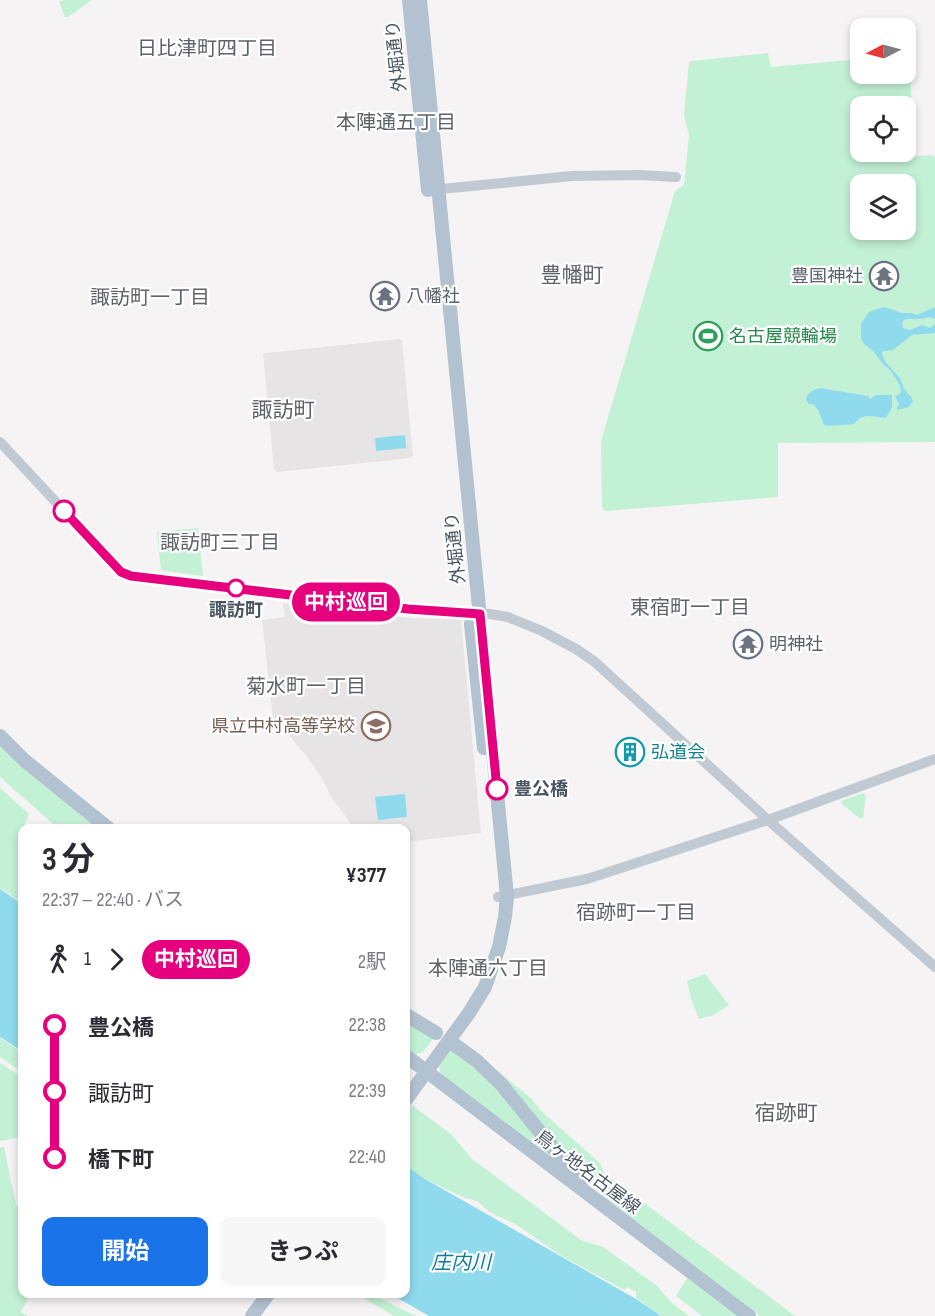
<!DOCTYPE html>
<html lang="ja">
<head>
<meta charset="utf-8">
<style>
	body { margin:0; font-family:"Sofia Sans Condensed","Noto Sans JP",sans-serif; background:#f7f7f7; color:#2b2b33; height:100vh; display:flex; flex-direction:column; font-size:22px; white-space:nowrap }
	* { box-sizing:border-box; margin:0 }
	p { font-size:20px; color:#7c7c81 }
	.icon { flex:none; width:33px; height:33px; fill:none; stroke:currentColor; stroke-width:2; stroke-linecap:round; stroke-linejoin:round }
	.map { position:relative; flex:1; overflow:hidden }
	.details { position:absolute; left:18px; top:824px; width:392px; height:474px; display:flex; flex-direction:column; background:#fff; border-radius:12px; box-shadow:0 3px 9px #0003 }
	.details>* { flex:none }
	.badge { padding:0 12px; border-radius:20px; font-size:21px; line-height:39px }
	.needle { width:39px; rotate:264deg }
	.buttons { position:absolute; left:850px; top:18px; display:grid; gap:12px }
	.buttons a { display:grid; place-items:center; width:66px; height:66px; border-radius:12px; background:#fff; box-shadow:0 3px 9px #0003; font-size:30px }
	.map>.badge { position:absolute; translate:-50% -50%; box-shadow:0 0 0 3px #fff }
	.legs { display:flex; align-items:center; gap:9px; height:66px; padding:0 24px; font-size:20px }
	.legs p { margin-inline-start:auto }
	.overview { display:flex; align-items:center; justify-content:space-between; height:102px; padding:0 24px }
	h1 { font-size:33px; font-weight:700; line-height:45px }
	.primary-button { display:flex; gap:12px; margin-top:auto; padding:12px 24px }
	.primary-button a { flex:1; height:69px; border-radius:12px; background:#1a73e8; color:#fff; font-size:24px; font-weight:700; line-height:69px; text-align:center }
	.primary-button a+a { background:#f7f7f7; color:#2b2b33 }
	ul { padding:0 24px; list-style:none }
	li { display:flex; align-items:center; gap:21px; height:66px; font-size:22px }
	li i { display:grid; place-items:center; width:9px; height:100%; margin:0 8px; background:currentColor }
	li i::after { content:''; width:15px; height:15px; margin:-8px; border:4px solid; border-radius:50%; background:#fff }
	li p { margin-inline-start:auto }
	li:first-child i { background:linear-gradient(#0000 50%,currentColor 0) }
	li:last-child i { background:linear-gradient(currentColor 50%,#0000 0) }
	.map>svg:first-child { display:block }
	.education { fill:#e6e4e5 }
	.green { fill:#c3f1d5; fill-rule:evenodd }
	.water { fill:#90daee }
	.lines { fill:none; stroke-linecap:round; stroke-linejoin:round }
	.minor { stroke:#c1cad2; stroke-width:10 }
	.major { stroke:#b3c2d1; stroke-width:14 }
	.line-1-casing { stroke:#fff; stroke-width:14 }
	.line-1 { stroke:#e6007e; stroke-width:9 }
	.stop-1-dot { fill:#fff; stroke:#e6007e; stroke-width:3 }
	.labels { text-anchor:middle; stroke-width:4.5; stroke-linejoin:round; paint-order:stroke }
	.street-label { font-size:18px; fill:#4a5661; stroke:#fff }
	.worship-label { font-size:18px; fill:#5b616d; stroke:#fff; text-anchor:start }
	.leisure-label { font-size:18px; fill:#27864d; stroke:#fff; text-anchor:start }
	.stop-label { font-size:18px; font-weight:bold; fill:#4a5661; stroke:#fff }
	.education-label { font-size:18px; fill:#785e54; stroke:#fff; text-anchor:end }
	.culture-label { font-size:18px; fill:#0d838f; stroke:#fff; text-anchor:start }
	.neighbourhood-label { font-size:20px; fill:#5f6368; stroke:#fff }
	.water-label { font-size:20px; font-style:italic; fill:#0c7c9b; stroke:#fff }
	.quarter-label { font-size:21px; fill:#5f6368; stroke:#fff }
</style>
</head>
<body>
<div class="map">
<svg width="935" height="1316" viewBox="0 0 935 1316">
	<rect width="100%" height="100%" fill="#f5f3f3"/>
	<path class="education" d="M399,339l3,2 11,115 -2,2 -134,14 -3,-3 -11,-115 4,-1z
		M283,603l126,15 48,1 4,2 20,212 -76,9v-14h-51l-24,-33 -7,-15 -15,-22 -20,-24 -15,-15 -11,-99 23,-3z"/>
	<path class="green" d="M64,0h28l-24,17h-3l-6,-15z
		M768,53l3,14 90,-8v15h45v-20h2l3,35 1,68 18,-2 5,2v285l-157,1v54l-173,14 -3,-3 -1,-67 74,-250 9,-6 5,-50 -5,-19 5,-54 3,-1zM861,106h45v46h-45zM861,184h45v46h-45z
		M198,528l5,48 -42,-6 -4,-38z
		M0,745l35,33 63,50h-39l-7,-5 -52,-46z
		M0,788l29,26 -9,23 2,-1v67l-22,-15z
		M863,793l3,3 -3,22h-4l-17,-14 -1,-3z
		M705,974l24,31 -15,10 -15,4 -8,-20 -4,-18z
		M405,1019l28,20 -10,13 -8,2 -10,-8z
		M0,1038l22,14v20l-22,-15z
		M451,1050l28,21 35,35 44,55 -5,3 -112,-89 -2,-9z
		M478,1055l54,44 9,12 59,52 4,10 191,143h-35l-155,-118c-47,-44 -83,-97 -127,-143z
		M0,1063l22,14v60l-22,4z
		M412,1105l40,30 20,24 109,81 22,7 53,38 16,18 17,13h-28l-25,-18v-6l-9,-5 -3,3 -64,-35 -43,-30 -26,-12 -14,-12 -12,-3 -40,-19 -20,-14v-49z
		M4,1147l12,58 6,4v84h9l-10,19 7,4h-28v-168z
		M689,1275l53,41h-40l-26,-20z
		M355,1293h18l8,6 35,17h-22z"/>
	<path class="water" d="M884,307l18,6h9l6,2 18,-8v12c-7,-4 -10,0 -17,0 -6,1 -9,-1 -14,1l-2,3 1,5 7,2 12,-5 8,3 5,-4v9l-23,2 -19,15 -9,1 -2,1c2,12 9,15 16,24 4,4 4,9 7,14 3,5 6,5 8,11l-4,6 -12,3v-3l2,-3 -4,-8 6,-3 -1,-8 -10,-15 -6,-5 -10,-13 -10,-8 -3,-6v-14l8,-12z
		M820,388l48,8 2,3 6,-4h16v12l-6,11c-14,-1 -22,-6 -32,6l-25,2 -5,-1 -6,-15 -5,-6h-4l-3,-4c1,-8 7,-10 14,-12z
		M405,435l1,13 -30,3 -1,-13z
		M405,794l2,23 -29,3 -3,-23z
		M0,889l22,15v147l-22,-14z
		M405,1165l20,14 211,120 25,17h-232l-40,-23h16z"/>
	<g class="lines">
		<path class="minor" d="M431,190l141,-14 68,-1 36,2
			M0,442l121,130 10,4 277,33 82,5 18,3 34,14 34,18 19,13 173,158 167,147
			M498,897l89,-18 181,-59 167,-61"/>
		<path class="major" d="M409,0l19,190
			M471,624l13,124
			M0,736l24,24 84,68
			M405,1014l31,19
			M455,1045l22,16 24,23 73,90 7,12
			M405,1055l344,261
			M405,1101l64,-88 16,-26 14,-40 6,-30 2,-21 -87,-896
			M252,1316l17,-23"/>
	</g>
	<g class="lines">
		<g class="line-1-casing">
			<path id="line-1" d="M64,511l57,61 10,4 277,33 72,5 17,175"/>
		</g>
		<use href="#line-1" class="line-1"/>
	</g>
	<defs>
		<g id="temple-ring" transform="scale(1.5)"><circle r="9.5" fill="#fff" stroke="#6b7280" stroke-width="1.5"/><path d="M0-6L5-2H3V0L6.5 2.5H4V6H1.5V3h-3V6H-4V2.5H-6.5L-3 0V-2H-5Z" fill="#6b7280"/></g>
		<g id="stadium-ring" transform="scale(1.5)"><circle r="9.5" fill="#fff" stroke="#2e9e5b" stroke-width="1.5"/><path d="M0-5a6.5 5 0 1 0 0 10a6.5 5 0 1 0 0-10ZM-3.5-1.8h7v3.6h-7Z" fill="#2e9e5b"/></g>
		<g id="school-ring" transform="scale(1.5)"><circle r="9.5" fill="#fff" stroke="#8d6e63" stroke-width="1.5"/><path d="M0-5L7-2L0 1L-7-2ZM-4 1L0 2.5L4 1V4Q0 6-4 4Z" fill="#8d6e63"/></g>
		<g id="building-ring" transform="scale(1.5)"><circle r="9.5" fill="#fff" stroke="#0f9aa8" stroke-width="1.5"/><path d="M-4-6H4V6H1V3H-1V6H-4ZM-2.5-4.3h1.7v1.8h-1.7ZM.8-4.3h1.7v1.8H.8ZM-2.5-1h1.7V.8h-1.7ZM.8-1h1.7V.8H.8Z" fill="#0f9aa8"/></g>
	</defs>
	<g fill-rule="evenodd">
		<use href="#temple-ring" x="884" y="276"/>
		<use href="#temple-ring" x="385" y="296"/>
		<use href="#stadium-ring" x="708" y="336"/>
		<use href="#temple-ring" x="748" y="644"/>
		<use href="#school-ring" x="376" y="726"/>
		<use href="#building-ring" x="630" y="752"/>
	</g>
	<g class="stop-1-dot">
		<circle cx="64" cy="511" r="10"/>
		<circle cx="236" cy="588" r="8"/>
		<circle cx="497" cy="789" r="10"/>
	</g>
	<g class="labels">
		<g class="street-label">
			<text transform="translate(396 56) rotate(-96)" y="6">外堀通り</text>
			<text transform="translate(455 548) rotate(-96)" y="6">外堀通り</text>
			<text transform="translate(588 1172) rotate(37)" y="6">鳥ヶ地名古屋線</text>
		</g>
		<g class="worship-label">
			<text x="863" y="282" text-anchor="end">豊国神社</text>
			<text x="406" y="302">八幡社</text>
			<text x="769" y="650">明神社</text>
		</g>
		<g class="leisure-label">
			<text x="729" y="342">名古屋競輪場</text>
		</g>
		<g class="stop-label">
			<text x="236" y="616">諏訪町</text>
			<text x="514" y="795" text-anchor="start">豊公橋</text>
		</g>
		<g class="education-label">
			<text x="355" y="732">県立中村高等学校</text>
		</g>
		<g class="culture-label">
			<text x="651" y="758">弘道会</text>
		</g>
		<g class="neighbourhood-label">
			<text x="207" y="55">日比津町四丁目</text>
			<text x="396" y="129">本陣通五丁目</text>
			<text x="150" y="304">諏訪町一丁目</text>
			<text x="220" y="549">諏訪町三丁目</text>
			<text x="690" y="614">東宿町一丁目</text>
			<text x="306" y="693">菊水町一丁目</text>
			<text x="636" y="919">宿跡町一丁目</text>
			<text x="488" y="975">本陣通六丁目</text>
		</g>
		<g class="water-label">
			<text x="461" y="1269">庄内川</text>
		</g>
		<g class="quarter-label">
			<text x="572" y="282">豊幡町</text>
			<text x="283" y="417">諏訪町</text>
			<text x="786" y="1120">宿跡町</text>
		</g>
	</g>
</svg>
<div class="buttons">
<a><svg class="needle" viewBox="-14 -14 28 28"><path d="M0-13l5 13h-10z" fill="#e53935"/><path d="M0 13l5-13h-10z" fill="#7c7c81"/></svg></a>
<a><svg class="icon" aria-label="locate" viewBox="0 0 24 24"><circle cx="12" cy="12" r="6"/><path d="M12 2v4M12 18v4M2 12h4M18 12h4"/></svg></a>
<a><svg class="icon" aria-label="layers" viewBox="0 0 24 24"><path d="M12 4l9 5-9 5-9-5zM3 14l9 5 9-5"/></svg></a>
</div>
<b class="badge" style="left:346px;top:602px;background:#e6007e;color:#fff">中村巡回</b>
<section class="details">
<div class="overview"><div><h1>3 分</h1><p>22:37 – 22:40 · バス</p></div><b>¥377</b></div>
<div class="legs"><svg class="icon" aria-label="walk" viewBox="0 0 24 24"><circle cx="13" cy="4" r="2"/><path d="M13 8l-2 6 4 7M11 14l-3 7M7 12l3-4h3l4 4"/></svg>1<svg class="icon" aria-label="forward" viewBox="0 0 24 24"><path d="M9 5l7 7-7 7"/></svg><b class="badge" style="background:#e6007e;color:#fff">中村巡回</b><p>2駅</p></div>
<ul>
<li><i style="color:#e6007e"></i><b>豊公橋</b><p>22:38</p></li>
<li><i style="color:#e6007e"></i><span>諏訪町</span><p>22:39</p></li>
<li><i style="color:#e6007e"></i><b>橋下町</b><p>22:40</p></li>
</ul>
<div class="primary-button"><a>開始</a><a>きっぷ</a></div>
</section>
</div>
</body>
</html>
